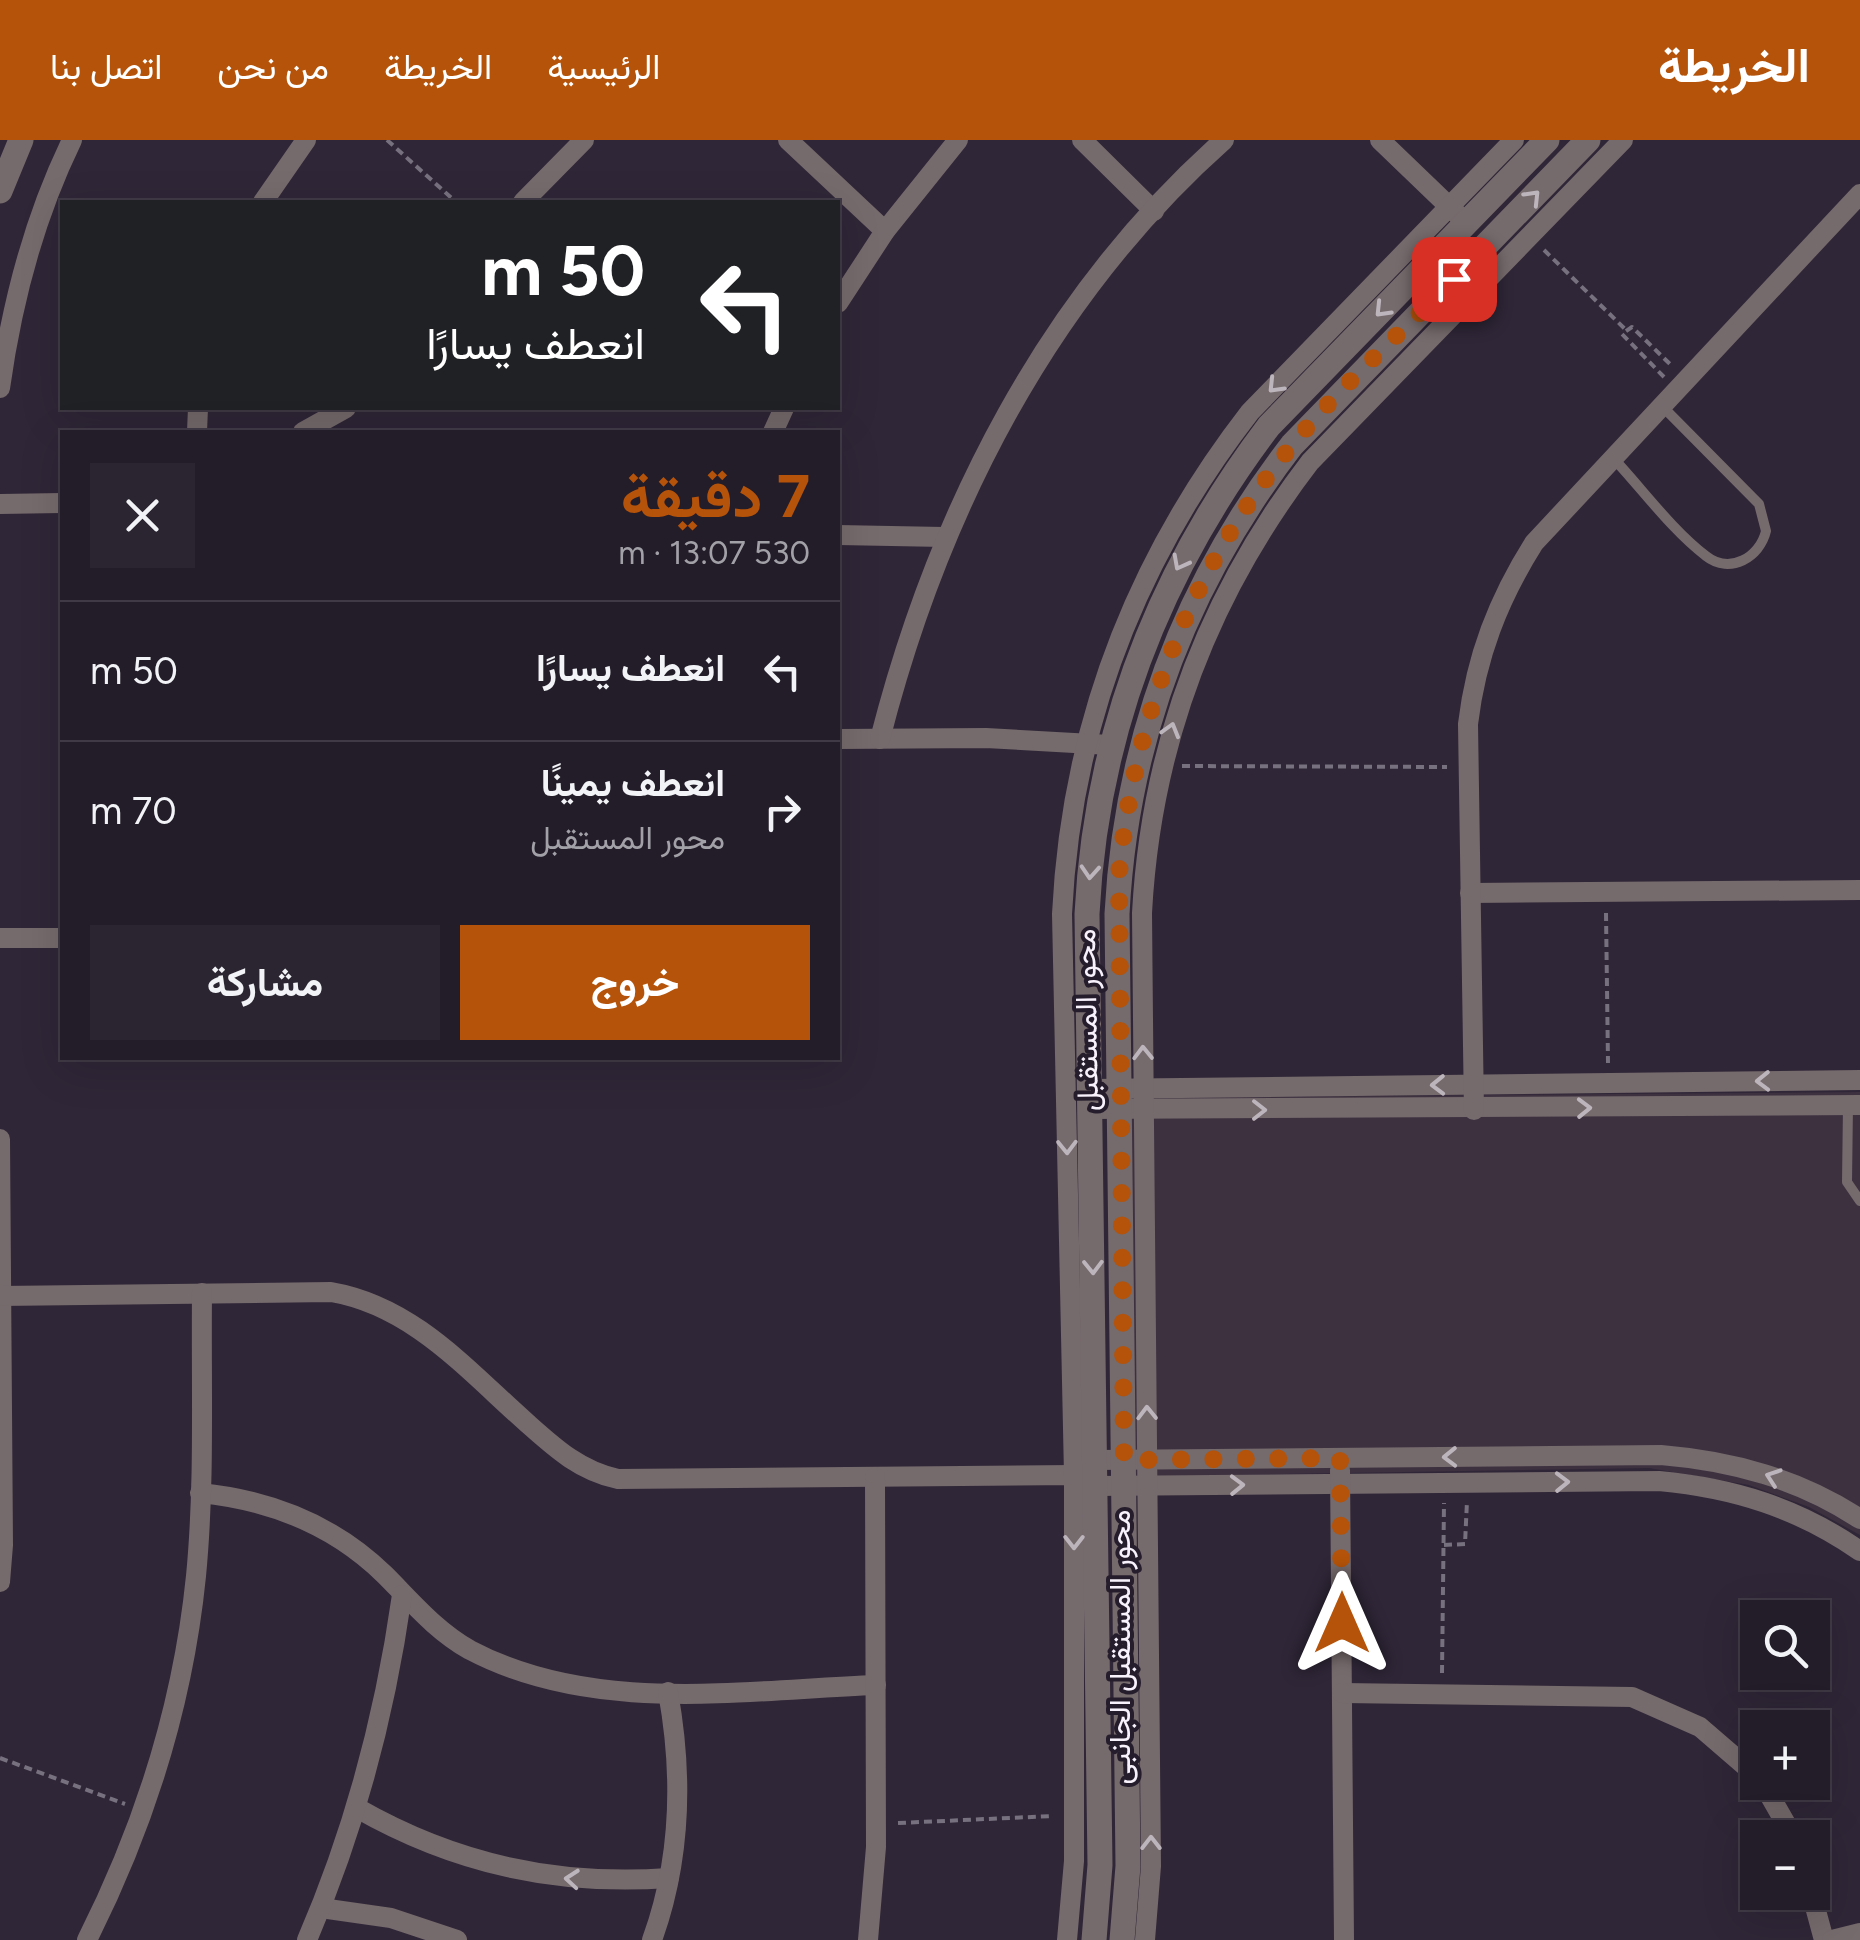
<!DOCTYPE html>
<html lang="ar">
<head>
<meta charset="utf-8">
<style>
  :root { --surface:#231c29; --page:#2b2531; --text:#f1f3f6; --muted:#a3a1a8; --line:#403a46; --accent:#b45309 }
  body { margin:0; font-family:Figtree,Vazirmatn,sans-serif; background:var(--page); color:var(--text); direction:rtl; height:100vh; display:flex; flex-direction:column; font-size:38px; white-space:nowrap }
  * { box-sizing:border-box; margin:0 }
  p { font-size:32px; color:var(--muted) }
  .icon { flex:none; width:55px; height:55px; fill:none; stroke:currentColor; stroke-width:2; stroke-linecap:round; stroke-linejoin:round }
  .map { position:relative; flex:1; overflow:hidden; direction:ltr }
  .panel { position:absolute; left:60px; top:290px; width:780px; height:630px; display:flex; flex-direction:column; background:var(--surface); border-radius:0px; box-shadow:0 10px 40px #0002,0 0 0 2px var(--line); direction:rtl }
  .panel>* { flex:none }
  .banner { position:absolute; left:60px; top:60px; width:780px; height:210px; border-radius:0px; box-shadow:0 10px 40px #0002,0 0 0 2px var(--line); direction:rtl; background:#202124; color:#fff; overflow:hidden }
  .controls { position:absolute; left:1740px; top:1460px; display:grid; gap:20px }
  .controls a { display:grid; place-items:center; width:90px; height:90px; border-radius:0px; background:var(--surface); box-shadow:0 10px 40px #0002,0 0 0 2px var(--line); font-size:50px }
  .pin { position:absolute; display:grid; place-items:center; width:85px; height:85px; color:#fff; margin:-42px; border-radius:20px; box-shadow:0 5px 15px #0006 }
  .me { position:absolute; width:110px; margin:-55px; rotate:0deg; stroke-linejoin:round; filter:drop-shadow(0 0 8px #0008) }
  .turn { display:flex; align-items:center; gap:35px; height:210px; padding:0 30px; font-size:45px }
  .turn .icon { width:130px; height:130px; stroke-width:2.5 }
  .turn b { display:block; font-size:70px; line-height:85px }
  .round { display:grid; place-items:center; flex:none; width:105px; height:105px; border-radius:0px; background:var(--page) }
  .overview { display:flex; align-items:center; justify-content:space-between; height:170px; padding:0 30px }
  h1 { font-size:60px; font-weight:700; line-height:75px; color:var(--accent) }
  .button { display:flex; gap:20px; margin-top:auto; padding:20px 30px }
  .button a { flex:1; height:115px; border-radius:0px; background:var(--accent); color:#fff; font-size:40px; font-weight:700; line-height:115px; text-align:center }
  .button a+a { background:var(--page); color:var(--text) }
  ul { padding:0; list-style:none }
  li { display:flex; align-items:center; gap:30px; height:140px; padding:0 30px; border-top:2px solid var(--line) }
  li div { flex:1 }
  li b { display:block; font-size:38px }
  li em { font-style:normal }
  header { display:flex; align-items:center; gap:60px; box-sizing:border-box; height:140px; padding:0 50px; background:var(--accent); color:#fff }
  header strong { font-size:48px }
  nav { display:flex; gap:55px; margin-inline-start:auto; font-size:35px }
  .map>svg:first-child { display:block }
</style>
</head>
<body>
<header>
<strong>الخريطة</strong>
<nav><a>الرئيسية</a><a>الخريطة</a><a>من نحن</a><a>اتصل بنا</a></nav>
</header>
<div class="map">
<svg width="1860" height="1800" viewBox="0 0 1860 1800">
  <rect width="100%" height="100%" fill="#2f2637"/>
  <!-- commercial -->
  <path fill="#3d3140" d="M1860,952V1395L1809,1367L1749,1345L1649,1328L1111,1337L1108,958Z"/>
  <g fill="none" stroke-linecap="round" stroke-linejoin="round">
    <!-- path -->
    <g stroke="#77707e" stroke-width="4" stroke-dasharray="8 5" stroke-linecap="butt">
      <path d="M387,0L456,62"/>
      <path d="M1544,110L1625,189"/>
      <path d="M1664,237L1622,194L1632,187L1672,226"/>
      <path d="M1182,626L1447,627"/>
      <path d="M1606,773L1608,923"/>
      <path d="M1444,1405L1465,1404L1467,1361"/>
      <path d="M1442,1533L1444,1363"/>
      <path d="M0,1618L125,1664"/>
      <path d="M898,1683L1053,1676"/>
    </g>
    <!-- service -->
    <g stroke="#756a6c" stroke-width="10">
      <path d="M1614,319C1643,350 1672,390 1706,416C1730,435 1760,417 1766,391L1759,364L1663,267"/>
      <path d="M1848,966L1847,1042L1860,1061"/>
    </g>
    <!-- minor -->
    <g stroke="#756a6c" stroke-width="20">
      <path d="M788,0L885,91"/>
      <path d="M1082,0L1154,71"/>
      <path d="M1380,0L1458,75"/>
      <path d="M263,62L306,0"/>
      <path d="M523,62L584,0"/>
      <path d="M838,163L885,91L958,0"/>
      <path d="M0,248C12,162 34,78 72,0"/>
      <path d="M197,292L198,268"/>
      <path d="M303,292L346,268"/>
      <path d="M773,292L784,268"/>
      <path d="M0,364L62,363"/>
      <path d="M838,395L944,397"/>
      <path d="M838,599L986,598L1110,605"/>
      <path d="M880,599C938,372 1047,157 1224,0"/>
      <path d="M1470,753L1860,750"/>
      <path d="M0,798H62"/>
      <path d="M1091,949L1860,940"/>
      <path d="M1092,969L1860,965"/>
      <path d="M1474,970L1468,584C1476,517 1498,460 1534,403L1860,54"/>
      <path d="M0,999L3,1405L0,1442"/>
      <path d="M0,1156L331,1152C413,1166 467,1230 527,1283C555,1308 580,1331 618,1339L1074,1335L1083,1344L1096,1346L1659,1341C1734,1348 1798,1368 1860,1411"/>
      <path d="M1081,1326L1095,1320L1661,1315C1733,1321 1799,1339 1860,1379"/>
      <path d="M1340,1330L1344,1800"/>
      <path d="M200,1353C270,1360 334,1385 385,1435C412,1462 436,1491 470,1510C593,1575 742,1550 876,1545"/>
      <path d="M1342,1553L1632,1557L1700,1587L1758,1637"/>
      <path d="M1762,1642L1794,1698"/>
      <path d="M357,1668C455,1724 556,1746 669,1738"/>
      <path d="M1811,1752L1824,1800"/>
      <path d="M321,1768L391,1778L457,1800"/>
      <path d="M87,1800C145,1685 183,1565 196,1436C205,1343 201,1247 202,1153"/>
      <path d="M307,1800C355,1689 385,1575 402,1455"/>
      <path d="M652,1800C681,1720 683,1635 668,1552"/>
      <path d="M868,1800L876,1707L875,1337"/>
      <path d="M1067,1800L1074,1721V1335L1062,774C1071,587 1136,419 1250,272L1514,0"/>
      <path d="M1145,1800L1151,1726L1142,773C1151,605 1208,455 1310,322L1623,0"/>
      <path d="M1832,1800L1860,1793"/>
    </g>
    <!-- tertiary -->
    <g stroke="#756a6c" stroke-width="25">
      <path d="M0,51L21,0"/>
      <path d="M1094,1800L1100,1725L1087,774C1096,592 1159,431 1269,286L1547,0"/>
      <path d="M1122,1800L1128,1726L1117,774C1126,599 1185,444 1292,305L1588,0"/>
    </g>
  </g>
  <!-- one-way arrows -->
  <defs><path id="oneway-chevron" d="M-2-3.5L2.5 0L-2 3.5" fill="none" stroke-width="1.6" stroke-linecap="round" stroke-linejoin="round" transform="scale(2.5)"/></defs>
  <g stroke="#bdb5bc">
    <use href="#oneway-chevron" transform="translate(1533 57) rotate(-46)"/>
    <use href="#oneway-chevron" transform="translate(1382 170) rotate(134)"/>
    <use href="#oneway-chevron" transform="translate(1275 246) rotate(134)"/>
    <use href="#oneway-chevron" transform="translate(1180 423) rotate(118)"/>
    <use href="#oneway-chevron" transform="translate(1171 590) rotate(-74)"/>
    <use href="#oneway-chevron" transform="translate(1090 732) rotate(94)"/>
    <use href="#oneway-chevron" transform="translate(1143 913) rotate(-91)"/>
    <use href="#oneway-chevron" transform="translate(1763 941) rotate(179)"/>
    <use href="#oneway-chevron" transform="translate(1438 945) rotate(179)"/>
    <use href="#oneway-chevron" transform="translate(1584 968) rotate(-1)"/>
    <use href="#oneway-chevron" transform="translate(1259 970)"/>
    <use href="#oneway-chevron" transform="translate(1067 1007) rotate(89)"/>
    <use href="#oneway-chevron" transform="translate(1093 1127) rotate(89)"/>
    <use href="#oneway-chevron" transform="translate(1147 1273) rotate(-91)"/>
    <use href="#oneway-chevron" transform="translate(1450 1317) rotate(179)"/>
    <use href="#oneway-chevron" transform="translate(1773 1337) rotate(-161)"/>
    <use href="#oneway-chevron" transform="translate(1562 1342) rotate(-1)"/>
    <use href="#oneway-chevron" transform="translate(1237 1345) rotate(-1)"/>
    <use href="#oneway-chevron" transform="translate(1074 1402) rotate(90)"/>
    <use href="#oneway-chevron" transform="translate(1151 1703) rotate(-90)"/>
    <use href="#oneway-chevron" transform="translate(572 1739) rotate(-175)"/>
  </g>
  <g fill="none" stroke-linecap="round" stroke-linejoin="round">
    <!-- route -->
    <path stroke="#b45309" stroke-width="18" stroke-dasharray="0 32.4" d="M1342,1483L1340,1318L1124,1320L1119,734C1134,579 1190,431 1289,309C1338,248 1399,195 1454,139"/>
  </g>
  <g text-anchor="middle" dominant-baseline="central" stroke-width="8" stroke-linejoin="round" paint-order="stroke">
    <!-- street labels -->
    <g font-size="30" fill="#f8f2fd" stroke="#251d2c">
      <text transform="translate(1086 880) rotate(-91)">محور المستقبل</text>
      <text transform="translate(1119 1507) rotate(-90)">محور المستقبل الجانبى</text>
    </g>
  </g>
</svg>
<div class="controls">
<a><svg class="icon" aria-label="search" viewBox="0 0 24 24"><circle cx="10" cy="10" r="6"/><path d="M15 15l6 6"/></svg></a>
<a>+</a>
<a>−</a>
</div>
<div class="pin" style="left:1454px;top:139px;background:#d93025"><svg class="icon" aria-label="arrive" viewBox="0 0 24 24"><path d="M6 21V4h12l-3 4 3 4H6"/></svg></div>
<svg class="me" style="left:1342px;top:1483px" viewBox="-20 -20 40 40"><path d="M0-17L14 15 0 8-14 15z" fill="#b45309" stroke="#fff" stroke-width="4"/></svg>
<div class="banner">
<div class="turn"><svg class="icon" aria-label="left" viewBox="0 0 24 24"><path d="M17 20v-9H6M10 6l-5 5 5 5"/></svg><div><b>50 m</b>انعطف يسارًا</div></div>
</div>
<section class="panel">
<div class="overview"><div><h1>7 دقيقة</h1><p>530 m · 13:07</p></div><a class="round"><svg class="icon" aria-label="close" viewBox="0 0 24 24"><path d="M6 6l12 12M18 6L6 18"/></svg></a></div>
<ul>
<li><svg class="icon" aria-label="left" viewBox="0 0 24 24"><path d="M17 20v-9H6M10 6l-5 5 5 5"/></svg><div><b>انعطف يسارًا</b></div><em>50 m</em></li>
<li><svg class="icon" aria-label="right" viewBox="0 0 24 24"><path d="M7 20v-9h11M14 6l5 5-5 5"/></svg><div><b>انعطف يمينًا</b><p>محور المستقبل</p></div><em>70 m</em></li>
</ul>
<div class="button"><a>خروج</a><a>مشاركة</a></div>
</section>
</div>
</body>
</html>
